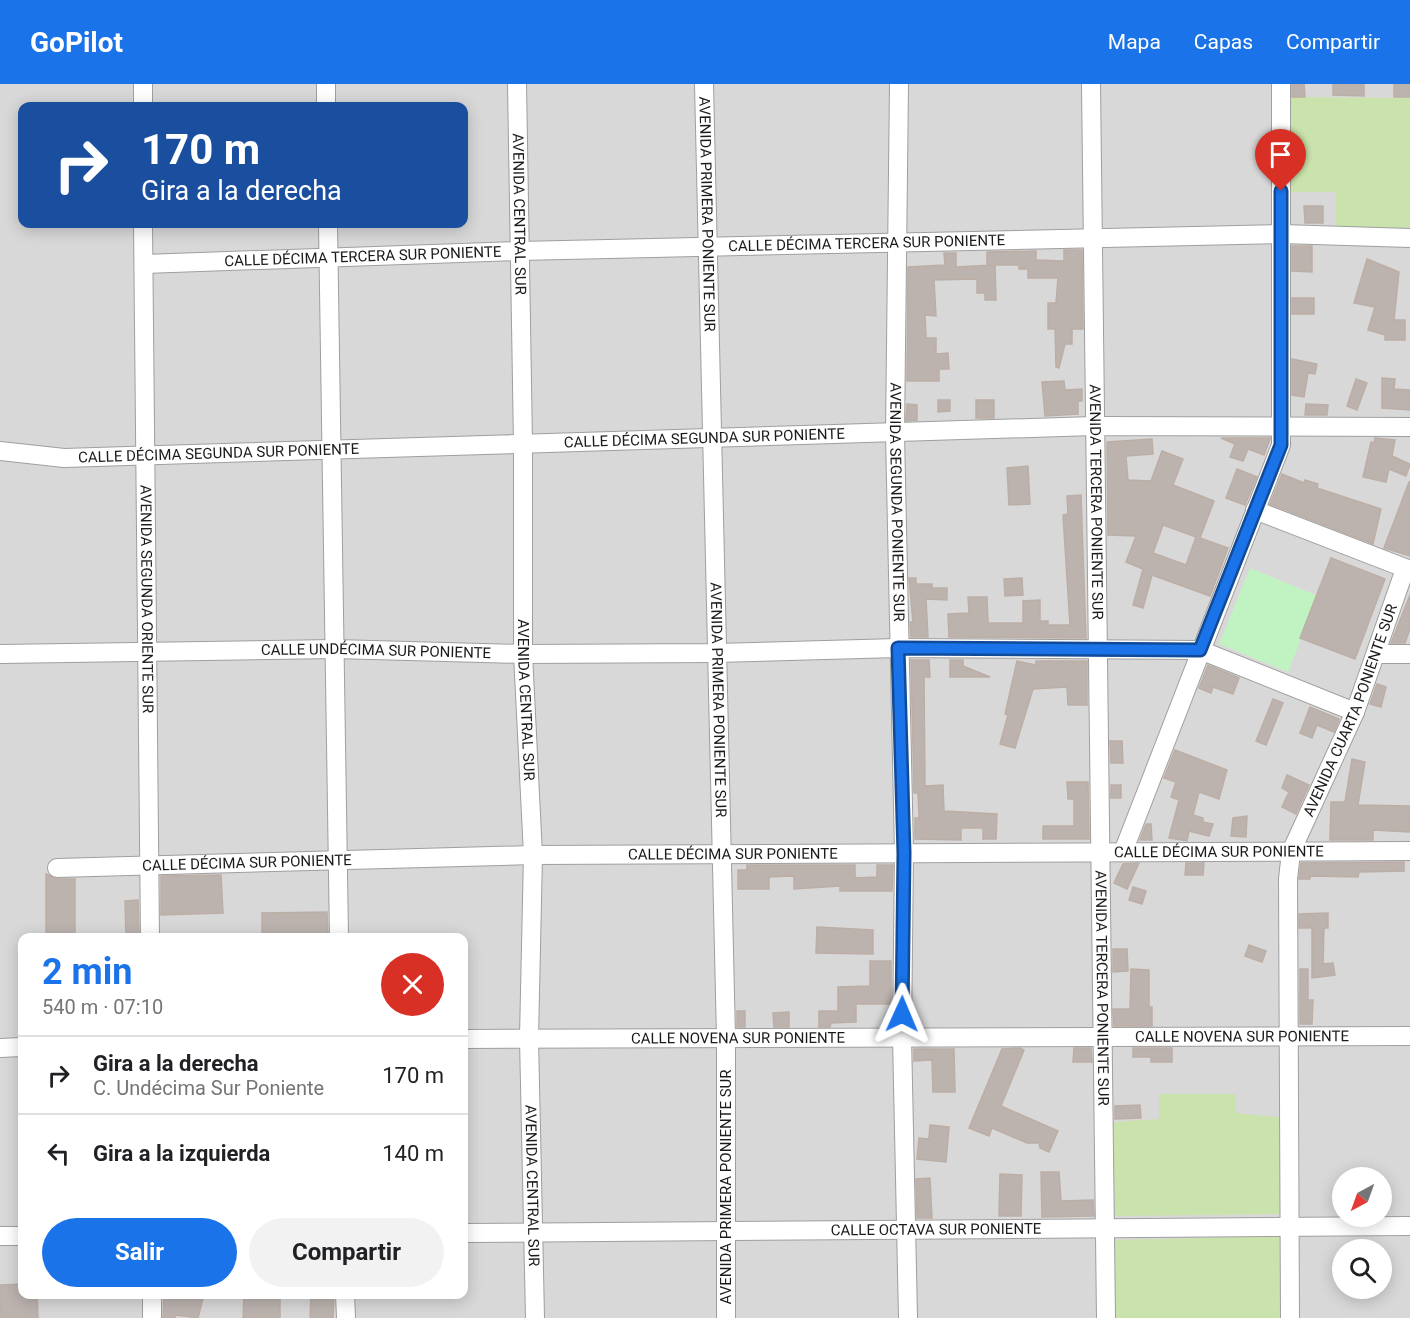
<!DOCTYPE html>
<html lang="es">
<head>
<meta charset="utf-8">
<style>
  :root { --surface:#fff; --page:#f2f2f2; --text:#202124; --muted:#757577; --line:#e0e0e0; --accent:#1a73e8 }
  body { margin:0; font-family:Roboto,sans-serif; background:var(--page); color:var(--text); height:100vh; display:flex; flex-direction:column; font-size:22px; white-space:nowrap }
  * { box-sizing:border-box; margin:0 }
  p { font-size:20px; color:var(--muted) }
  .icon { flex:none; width:33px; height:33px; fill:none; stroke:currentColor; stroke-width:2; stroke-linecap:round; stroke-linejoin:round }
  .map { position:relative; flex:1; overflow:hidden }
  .panel { position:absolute; left:18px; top:849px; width:450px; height:366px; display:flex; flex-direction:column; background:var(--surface); border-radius:12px; box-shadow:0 3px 15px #0003 }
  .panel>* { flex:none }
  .guide { position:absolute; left:18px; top:18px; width:450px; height:126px; border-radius:12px; box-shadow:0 3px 15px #0003; background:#1a4fa0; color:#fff; overflow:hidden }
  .needle { width:39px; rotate:221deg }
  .buttons { position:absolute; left:1332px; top:1083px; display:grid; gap:12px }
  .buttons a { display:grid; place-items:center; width:60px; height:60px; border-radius:50%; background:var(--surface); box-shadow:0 3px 15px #0003; font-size:30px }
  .pin { position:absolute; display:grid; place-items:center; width:51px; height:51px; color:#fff; margin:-62px -26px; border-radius:50% 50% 50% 0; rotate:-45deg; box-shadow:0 0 6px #0007 }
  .pin .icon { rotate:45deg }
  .me { position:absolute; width:66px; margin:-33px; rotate:1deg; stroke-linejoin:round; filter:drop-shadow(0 0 4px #0008) }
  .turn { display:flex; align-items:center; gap:21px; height:126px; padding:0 24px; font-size:27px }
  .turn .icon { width:78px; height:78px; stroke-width:2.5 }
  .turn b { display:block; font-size:42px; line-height:51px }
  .round { display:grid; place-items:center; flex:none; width:63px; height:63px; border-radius:32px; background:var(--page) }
  .summary { display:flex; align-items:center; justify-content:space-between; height:102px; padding:0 24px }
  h1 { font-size:36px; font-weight:700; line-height:45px; color:var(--accent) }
  .action { display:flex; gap:12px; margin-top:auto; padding:12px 24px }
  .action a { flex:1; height:69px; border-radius:36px; background:var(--accent); color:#fff; font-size:24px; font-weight:700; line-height:69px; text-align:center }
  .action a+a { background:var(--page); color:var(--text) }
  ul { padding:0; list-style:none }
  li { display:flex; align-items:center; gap:18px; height:78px; padding:0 24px; border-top:2px solid var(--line) }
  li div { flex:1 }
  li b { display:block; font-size:22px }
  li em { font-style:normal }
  header { display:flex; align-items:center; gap:36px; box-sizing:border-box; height:84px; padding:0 30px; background:var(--accent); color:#fff }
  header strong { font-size:28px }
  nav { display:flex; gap:33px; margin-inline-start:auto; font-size:21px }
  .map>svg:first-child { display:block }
</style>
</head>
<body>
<header>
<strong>GoPilot</strong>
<nav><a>Mapa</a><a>Capas</a><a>Compartir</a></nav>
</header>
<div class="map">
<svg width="1410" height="1234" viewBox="0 0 1410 1234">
  <rect width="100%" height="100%" fill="#ece8e2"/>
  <!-- residential -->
  <path fill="#d9d8d8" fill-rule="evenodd" d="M0,0H1410V1234H0ZM22,22H464V140H22ZM22,854H464V1210H22ZM1342,1094H1382V1132H1342ZM1342,1166H1382V1204H1342Z"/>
  <!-- grass -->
  <g fill="#cae2ab">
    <path d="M1286,13L1410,14V148L1336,145V108H1287Z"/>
    <path d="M1159,1010H1236V1029L1283,1034L1285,1130L1115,1132L1113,1038L1159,1035Z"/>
    <path d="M1280,1152V1234H1116L1114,1156Z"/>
  </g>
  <!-- park -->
  <path fill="#c1f3c2" d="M1250,484L1318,512L1288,588L1219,560Z"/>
  <!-- building -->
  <g fill="#bcb3af" stroke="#bcaea5" stroke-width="1.5" fill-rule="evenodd">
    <path d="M1292,0H1304L1305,13H1292Z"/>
    <path d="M1333,0H1364V12L1333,11Z"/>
    <rect x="1394" y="0" width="16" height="13"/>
    <path d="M1304,122H1323V139H1305Z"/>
    <path d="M1292,162H1312V188L1292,187Z"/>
    <path d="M1064,166H1082L1083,245H1072V260H1065L1059,284L1056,283L1055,245H1048V219H1056L1058,194H1028V185H1019V181H995L996,216H985V209H977V195L934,196L936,232L925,231L926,254H936V270L948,269L949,285H939V297H907L908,183L945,181L944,169H956V183L993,181H987V168L1036,167V176L1064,177Z"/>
    <path d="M1367,175L1399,188L1394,236H1405V256H1385V251L1368,246L1375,223L1354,219Z"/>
    <rect x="1292" y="214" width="22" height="16"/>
    <path d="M1292,275L1317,280L1315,290L1308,289L1304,313L1292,311Z"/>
    <path d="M1382,294L1395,295L1394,305L1410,306V326L1382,324Z"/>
    <path d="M1356,295L1367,299L1357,326L1347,322Z"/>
    <path d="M1064,297L1065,306L1082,305V317H1078V330L1045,332L1042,298Z"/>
    <path d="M938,316H950V327L938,328Z"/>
    <rect x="976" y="316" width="18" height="18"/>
    <path d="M907,320L917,321V336L906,337Z"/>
    <path d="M1306,320L1328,321L1327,331H1305Z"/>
    <path d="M1221,354H1270V355L1264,371L1248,365L1243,377L1230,373L1235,360Z"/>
    <path d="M1375,354L1395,356L1392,372L1410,380L1406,392L1389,385L1386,398L1363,393L1371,358L1374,359Z"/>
    <path d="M1152,355L1153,370L1126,372L1128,396L1151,397L1162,367L1183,375L1173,401L1214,417L1200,454L1228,464L1210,512L1152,491L1143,524L1133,521L1143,485L1126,478L1136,452L1108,451L1107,358ZM1163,441L1196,453L1186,481L1153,469Z"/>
    <path d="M1028,382L1030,420L1009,421L1007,384Z"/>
    <path d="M1237,385L1257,393L1245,421L1226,414Z"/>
    <path d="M1282,390L1304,399L1305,396L1318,400L1317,404L1381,425L1373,460L1270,420Z"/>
    <path d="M1409,398H1410V472L1384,464Z"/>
    <path d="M1081,411L1086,554L949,553L948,530L969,529L968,513H987L988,539H1023V517L1040,516V537H1048V541H1070L1063,431L1068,430L1067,412Z"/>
    <path d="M1331,474L1385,495L1355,575L1300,554Z"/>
    <path d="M909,494H916V500H932V504H947V516L926,515L928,553H911L910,538H913Z"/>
    <path d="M1022,494L1023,511L1005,512L1004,495Z"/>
    <path d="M1410,511V545L1405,559H1391Z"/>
    <path d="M911,576H929L930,593H924L925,702L943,701L944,727L997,730L996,755H983V744H961V756L915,755V734H919L918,709H914Z"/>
    <path d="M950,576H963V582L990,593H950Z"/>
    <path d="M1017,577L1036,581V577H1087V621H1068L1067,603L1033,605L1015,664L1000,660L1008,631L1005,630Z"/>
    <path d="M1208,581L1239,594L1233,610L1213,603L1211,609L1199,604Z"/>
    <path d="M1377,600L1386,603L1381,623L1370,620Z"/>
    <path d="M1273,615L1283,619L1266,661L1256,657Z"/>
    <path d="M1310,623L1339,635L1334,648L1317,641L1312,654L1300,649Z"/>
    <path d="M1110,657H1122L1123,679H1111Z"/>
    <path d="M1175,666L1227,686L1219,715L1199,708L1193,731L1203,734V738L1213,740L1209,752L1189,747L1187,757L1169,754L1179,716L1171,713L1176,698L1164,694Z"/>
    <path d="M1352,675L1365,678L1358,721L1410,722L1409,748L1373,746V756H1330L1331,718H1345Z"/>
    <path d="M1287,691L1309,701L1296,730L1282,723L1289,708L1282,704Z"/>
    <path d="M1067,698H1088L1089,755H1043V742H1074V715H1068Z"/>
    <rect x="1111" y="701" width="10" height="13"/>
    <path d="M1247,732L1246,753L1231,752L1233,734Z"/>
    <path d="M1146,740H1151L1152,756H1140Z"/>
    <path d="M1404,778V787L1359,788L1358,793L1310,792V795H1299L1301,779Z"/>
    <path d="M1139,779L1127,805L1114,799L1123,780Z"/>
    <path d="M1186,779H1204L1203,791H1185Z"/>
    <path d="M747,781H855V794L877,793V781H893L892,807H840V802L794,805V792L769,793V805H738V786H747Z"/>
    <path d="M46,790L57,795H75V850L46,849Z"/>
    <path d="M221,791L223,829L161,831V792Z"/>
    <path d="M1133,803L1146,807L1142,820L1129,816Z"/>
    <path d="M138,816L139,854H126L125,817Z"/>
    <path d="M327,828L328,854H262V829Z"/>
    <path d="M1328,829V844H1324L1323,880L1333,879L1335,891L1312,894V844H1299V830Z"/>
    <path d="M817,843L873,846V870L816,869Z"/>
    <path d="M1249,861L1266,867L1262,878L1245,872Z"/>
    <path d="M1113,865H1127L1128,887L1113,888Z"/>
    <path d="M870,877H891V920H856V938L831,939L830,943H819V927H838V903L870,902Z"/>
    <path d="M1131,885L1149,886V923H1152V942H1114L1113,925H1130Z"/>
    <path d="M1300,885H1308V916H1313L1312,940H1300Z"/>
    <rect x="737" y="927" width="8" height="16"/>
    <path d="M789,928V943H774L773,929Z"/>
    <path d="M1020,964L1024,966L1001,1022L1058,1047L1049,1068L1040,1064L1039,1059H1027L992,1044L989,1052L969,1044L1002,965Z"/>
    <path d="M1074,964H1091L1092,978H1073Z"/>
    <path d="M1133,964H1172V978H1151V973H1133Z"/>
    <path d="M914,965H954L955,1008H933L932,976L914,977Z"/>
    <path d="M1140,1021L1141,1034L1115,1035V1022Z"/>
    <path d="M930,1041L949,1043L946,1078L917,1075L919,1054L929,1055Z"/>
    <path d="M1041,1088H1059L1061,1117L1093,1116L1094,1132L1042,1133Z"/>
    <path d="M1000,1090L1022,1091L1021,1132H999Z"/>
    <path d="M930,1094L932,1134H917L916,1095Z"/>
    <path d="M22,1200V1210H37L38,1234H0V1201Z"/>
    <path d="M164,1210H190L203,1214L198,1234L176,1231L175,1234H163Z"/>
    <path d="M244,1210H280V1234H243Z"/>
    <path d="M311,1210H334L333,1234H310Z"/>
  </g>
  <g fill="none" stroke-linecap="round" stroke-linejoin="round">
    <defs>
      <g id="minor">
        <path d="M143,0V22"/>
        <path d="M326,0V22"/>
        <path id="s1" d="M517,0L523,359V570L533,771L529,954L535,1234"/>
        <path id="s2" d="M704,0L726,954V1234"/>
        <path id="s3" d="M899,0L895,350L904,769L902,953L908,1234"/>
        <path id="s4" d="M1091,0L1106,1234"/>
        <path id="s5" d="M143,140L150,854"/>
        <path d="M328,140L339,854"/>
        <path id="s6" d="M144,180L519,167L1282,150L1410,154"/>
        <path id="s7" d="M0,367L64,374L1094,342L1410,343"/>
        <path d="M1255,426L1410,486"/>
        <path id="s8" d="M0,570L335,565L523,570L716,569L898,564L1200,566L1355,628"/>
        <path d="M1376,570H1410"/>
        <path d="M1123,768L1281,361V0"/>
        <path id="s9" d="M57,784L533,771L1410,767"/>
        <path id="s10" d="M464,955L1410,952"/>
        <path d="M0,964L22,963"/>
        <path id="s11" d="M464,1149L1410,1142"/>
        <path d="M0,1152H22"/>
        <path d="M152,1210V1234"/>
        <path d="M345,1210L346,1234"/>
        <path id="s12" d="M1290,1234L1288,795L1291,768L1355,628L1405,485"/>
      </g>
    </defs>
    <!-- minor casing -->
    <use href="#minor" stroke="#9f9f9f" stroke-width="20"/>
    <!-- minor -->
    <use href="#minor" stroke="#fff" stroke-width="18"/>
  </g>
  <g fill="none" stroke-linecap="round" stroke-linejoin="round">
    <defs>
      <path id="route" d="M902,930L904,769L898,564L1200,566L1281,361V107"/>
    </defs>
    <!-- route casing -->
    <use href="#route" stroke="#114b97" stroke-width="15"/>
    <!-- route -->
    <use href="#route" stroke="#1a73e8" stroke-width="10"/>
  </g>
  <g text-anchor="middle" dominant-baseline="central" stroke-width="6" stroke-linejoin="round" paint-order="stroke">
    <!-- street labels -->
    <g font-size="15" fill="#1b1b1b" stroke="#fff">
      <text stroke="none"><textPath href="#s1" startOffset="130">AVENIDA CENTRAL SUR</textPath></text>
      <text stroke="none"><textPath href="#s2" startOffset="130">AVENIDA PRIMERA PONIENTE SUR</textPath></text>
      <text stroke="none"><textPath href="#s6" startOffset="723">CALLE DÉCIMA TERCERA SUR PONIENTE</textPath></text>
      <text stroke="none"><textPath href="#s6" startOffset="219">CALLE DÉCIMA TERCERA SUR PONIENTE</textPath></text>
      <text stroke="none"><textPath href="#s7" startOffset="705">CALLE DÉCIMA SEGUNDA SUR PONIENTE</textPath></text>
      <text stroke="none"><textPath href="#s7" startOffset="219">CALLE DÉCIMA SEGUNDA SUR PONIENTE</textPath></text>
      <text stroke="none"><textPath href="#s3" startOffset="418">AVENIDA SEGUNDA PONIENTE SUR</textPath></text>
      <text stroke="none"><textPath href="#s4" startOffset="418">AVENIDA TERCERA PONIENTE SUR</textPath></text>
      <text stroke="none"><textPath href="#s5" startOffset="375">AVENIDA SEGUNDA ORIENTE SUR</textPath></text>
      <text stroke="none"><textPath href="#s8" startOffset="376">CALLE UNDÉCIMA SUR PONIENTE</textPath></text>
      <text stroke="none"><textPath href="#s1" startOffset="616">AVENIDA CENTRAL SUR</textPath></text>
      <text stroke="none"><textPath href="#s2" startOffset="616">AVENIDA PRIMERA PONIENTE SUR</textPath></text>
      <text stroke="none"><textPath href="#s12" startOffset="620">AVENIDA CUARTA PONIENTE SUR</textPath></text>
      <text stroke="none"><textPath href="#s9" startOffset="1162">CALLE DÉCIMA SUR PONIENTE</textPath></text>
      <text stroke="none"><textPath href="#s9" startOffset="676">CALLE DÉCIMA SUR PONIENTE</textPath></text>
      <text stroke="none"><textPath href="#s9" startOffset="190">CALLE DÉCIMA SUR PONIENTE</textPath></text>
      <text stroke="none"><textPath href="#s4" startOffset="904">AVENIDA TERCERA PONIENTE SUR</textPath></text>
      <text stroke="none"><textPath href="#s10" startOffset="778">CALLE NOVENA SUR PONIENTE</textPath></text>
      <text stroke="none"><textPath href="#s10" startOffset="274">CALLE NOVENA SUR PONIENTE</textPath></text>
      <text stroke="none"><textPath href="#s1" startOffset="1102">AVENIDA CENTRAL SUR</textPath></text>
      <text transform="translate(726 1103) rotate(-90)">AVENIDA PRIMERA PONIENTE SUR</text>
      <text stroke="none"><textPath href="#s11" startOffset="472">CALLE OCTAVA SUR PONIENTE</textPath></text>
    </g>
  </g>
</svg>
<div class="buttons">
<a><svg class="needle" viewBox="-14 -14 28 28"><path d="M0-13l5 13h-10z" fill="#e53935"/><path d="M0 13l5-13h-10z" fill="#757577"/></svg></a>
<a><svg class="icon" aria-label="search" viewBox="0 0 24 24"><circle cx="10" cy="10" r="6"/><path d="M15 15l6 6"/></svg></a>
</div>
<div class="pin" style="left:1281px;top:107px;background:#d93025"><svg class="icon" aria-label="arrive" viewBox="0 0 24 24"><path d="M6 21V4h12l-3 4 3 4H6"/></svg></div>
<svg class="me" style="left:902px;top:930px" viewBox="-20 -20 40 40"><path d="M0-17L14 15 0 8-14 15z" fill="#1a73e8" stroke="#fff" stroke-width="4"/></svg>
<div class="guide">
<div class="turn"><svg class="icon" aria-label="right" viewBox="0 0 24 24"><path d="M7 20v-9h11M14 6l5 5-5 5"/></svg><div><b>170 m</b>Gira a la derecha</div></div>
</div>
<section class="panel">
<div class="summary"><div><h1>2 min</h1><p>540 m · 07:10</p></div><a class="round" style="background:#d93025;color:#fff"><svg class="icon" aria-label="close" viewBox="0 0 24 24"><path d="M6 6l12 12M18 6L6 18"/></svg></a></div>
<ul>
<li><svg class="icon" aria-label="right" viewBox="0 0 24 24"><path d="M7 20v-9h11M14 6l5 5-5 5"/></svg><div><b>Gira a la derecha</b><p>C. Undécima Sur Poniente</p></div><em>170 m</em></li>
<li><svg class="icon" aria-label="left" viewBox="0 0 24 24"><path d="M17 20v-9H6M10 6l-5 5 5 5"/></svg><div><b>Gira a la izquierda</b></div><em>140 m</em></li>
</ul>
<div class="action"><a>Salir</a><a>Compartir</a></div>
</section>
</div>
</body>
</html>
